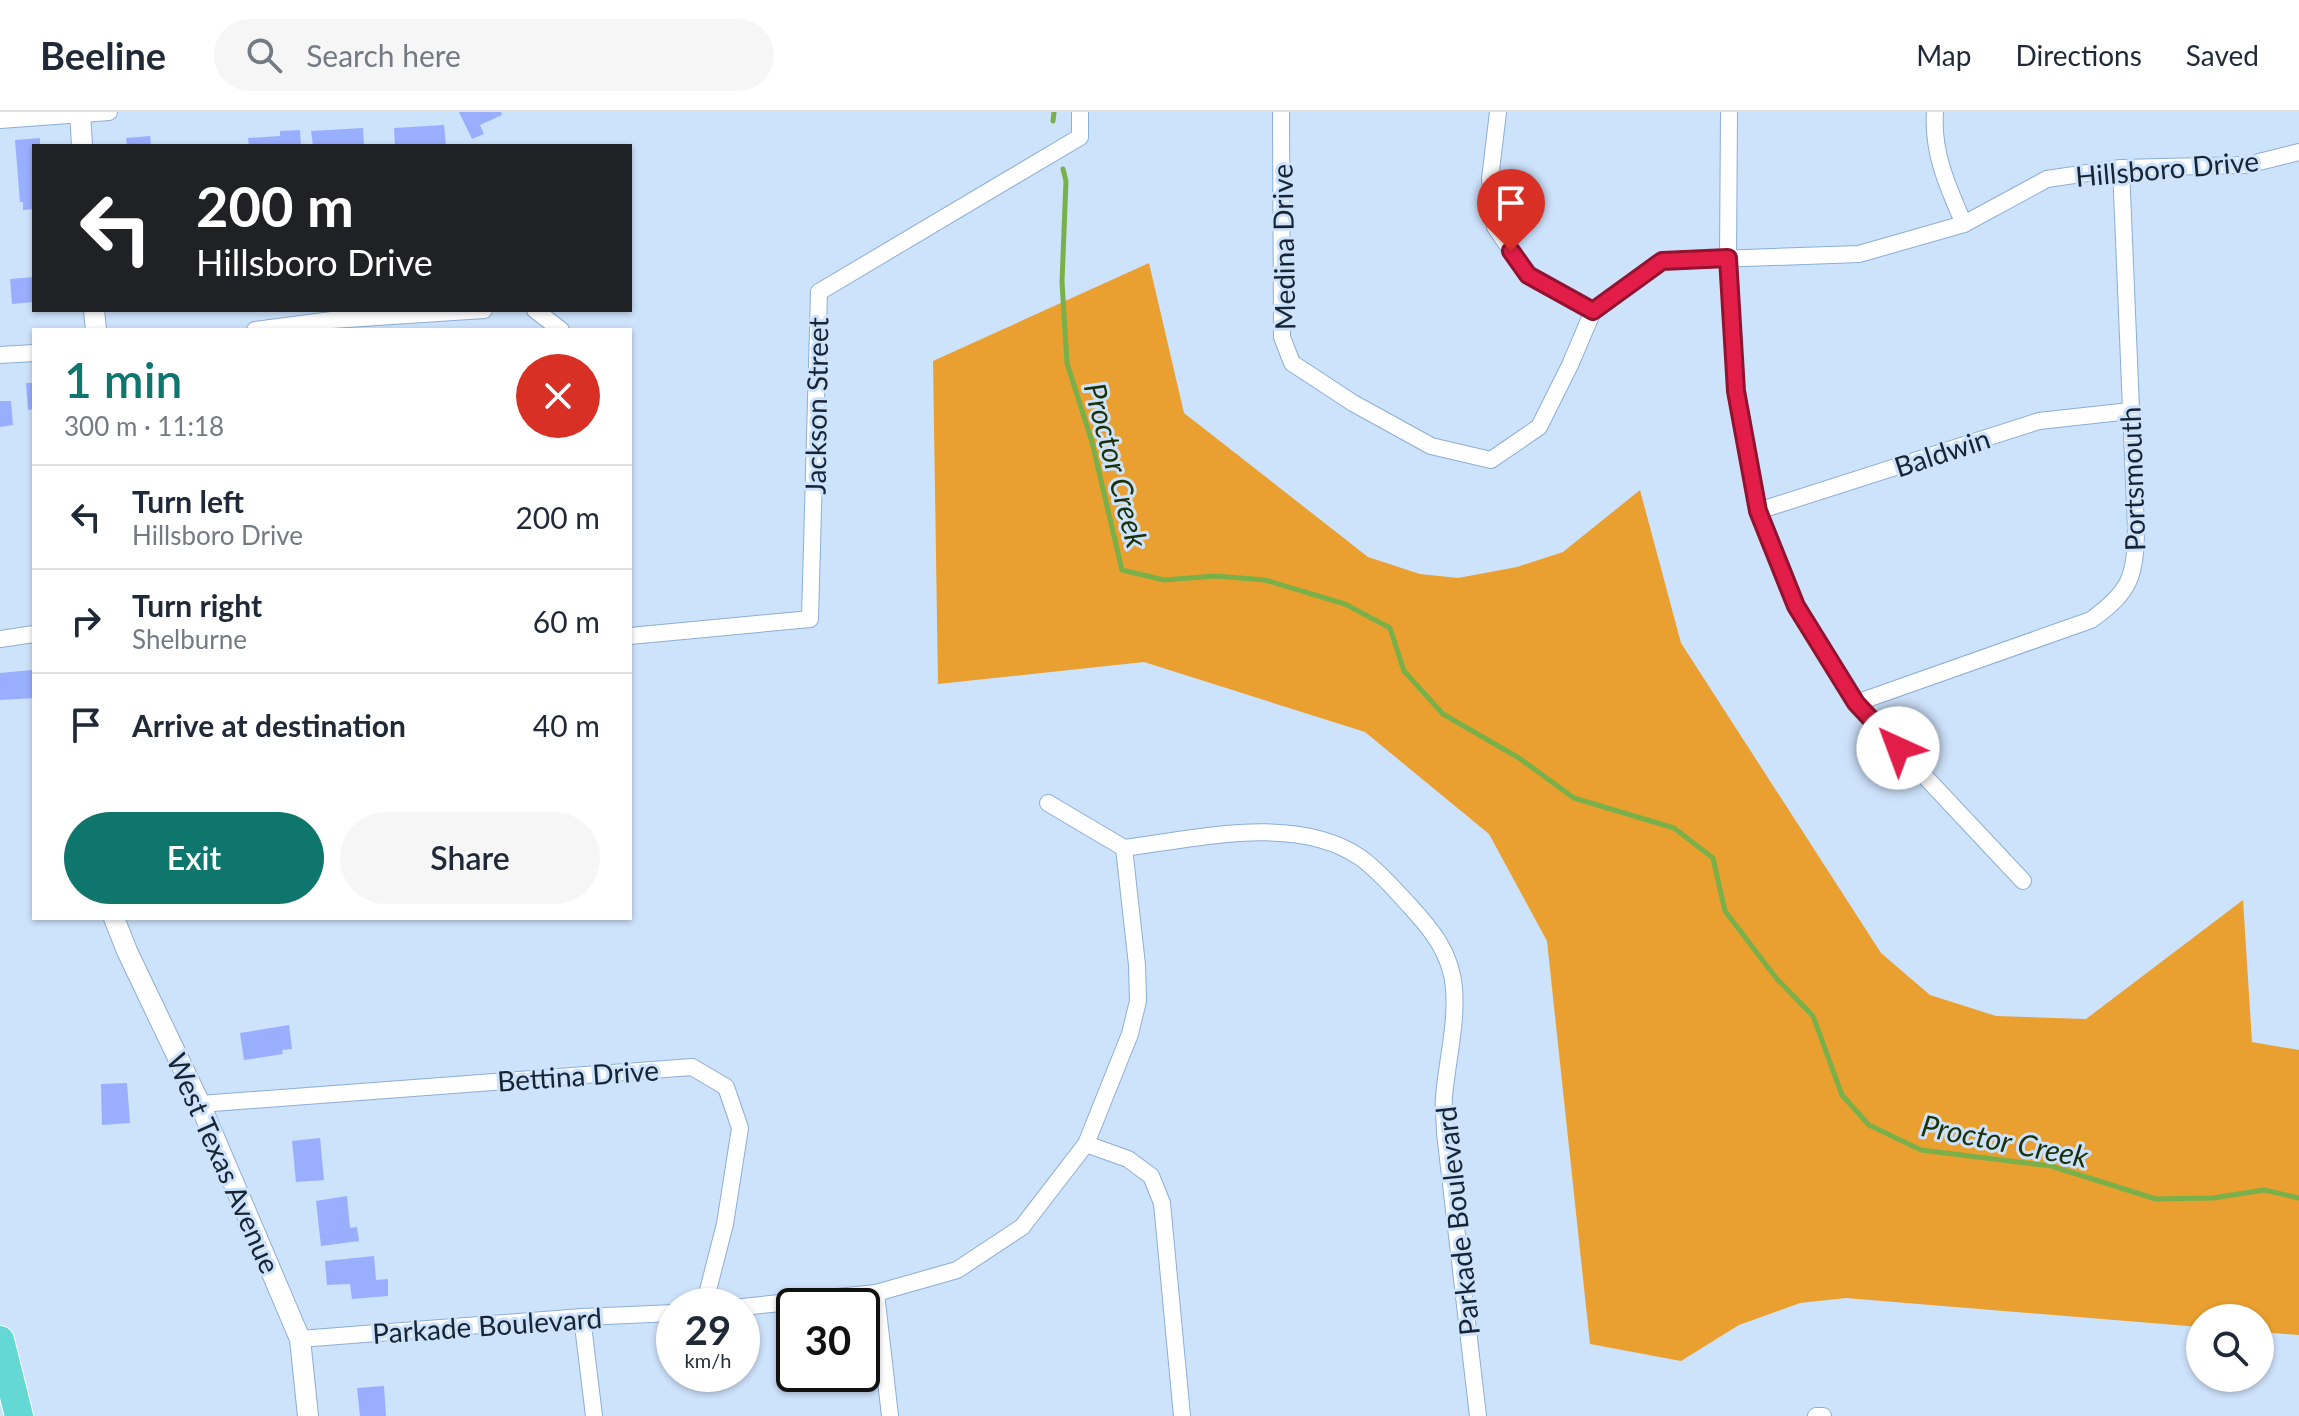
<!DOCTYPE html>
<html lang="en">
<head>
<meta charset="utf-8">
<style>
  :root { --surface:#fff; --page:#f6f6f7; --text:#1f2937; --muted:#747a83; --line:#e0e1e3; --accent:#0f766e }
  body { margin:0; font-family:Lato,sans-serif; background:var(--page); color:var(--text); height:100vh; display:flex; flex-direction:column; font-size:30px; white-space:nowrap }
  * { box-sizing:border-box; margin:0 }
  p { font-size:26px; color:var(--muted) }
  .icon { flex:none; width:44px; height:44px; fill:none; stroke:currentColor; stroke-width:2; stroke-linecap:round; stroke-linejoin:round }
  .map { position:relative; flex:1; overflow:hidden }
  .drawer { position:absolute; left:32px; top:216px; width:600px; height:592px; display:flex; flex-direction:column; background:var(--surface); border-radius:0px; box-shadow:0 2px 6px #0004 }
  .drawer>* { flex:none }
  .guide { position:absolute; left:32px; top:32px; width:600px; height:168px; border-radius:0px; box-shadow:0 2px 6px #0004; background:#202124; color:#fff; overflow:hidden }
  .buttons { position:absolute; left:2186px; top:1192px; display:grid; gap:16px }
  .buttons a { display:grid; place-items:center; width:88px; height:88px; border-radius:50%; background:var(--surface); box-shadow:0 2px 6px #0004; font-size:40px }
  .speed { position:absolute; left:656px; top:1176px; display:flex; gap:16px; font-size:40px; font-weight:700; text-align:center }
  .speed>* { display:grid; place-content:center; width:104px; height:104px; border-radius:50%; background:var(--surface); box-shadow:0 2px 6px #0004; line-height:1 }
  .speed small { font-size:20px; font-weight:400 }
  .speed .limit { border:4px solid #111; border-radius:12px; background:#fff; color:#111 }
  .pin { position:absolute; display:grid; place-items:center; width:68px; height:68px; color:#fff; margin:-82px -34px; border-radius:50% 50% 50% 0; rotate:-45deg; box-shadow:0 0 8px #0007 }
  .pin .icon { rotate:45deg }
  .me { position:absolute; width:88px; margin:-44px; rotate:317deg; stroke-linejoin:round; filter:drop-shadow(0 0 6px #0008) }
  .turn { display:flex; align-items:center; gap:28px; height:168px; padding:0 32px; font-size:36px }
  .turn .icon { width:104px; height:104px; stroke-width:2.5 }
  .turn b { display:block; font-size:56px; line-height:68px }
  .round { display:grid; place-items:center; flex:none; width:84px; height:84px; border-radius:42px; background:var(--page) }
  .headline { display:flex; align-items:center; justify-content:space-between; height:136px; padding:0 32px }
  h1 { font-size:48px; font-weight:600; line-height:60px; color:var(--accent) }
  .cta { display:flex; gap:16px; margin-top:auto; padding:16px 32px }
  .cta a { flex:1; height:92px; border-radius:48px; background:var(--accent); color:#fff; font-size:32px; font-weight:600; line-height:92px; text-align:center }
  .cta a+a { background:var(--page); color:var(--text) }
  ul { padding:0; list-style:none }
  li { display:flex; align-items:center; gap:24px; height:104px; padding:0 32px; border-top:2px solid var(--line) }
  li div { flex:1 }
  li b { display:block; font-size:30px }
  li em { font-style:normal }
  header { display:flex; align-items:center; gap:48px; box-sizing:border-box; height:112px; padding:0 40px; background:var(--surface); border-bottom:2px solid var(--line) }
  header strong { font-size:38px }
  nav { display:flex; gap:44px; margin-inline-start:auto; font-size:28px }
  .search { width:560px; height:72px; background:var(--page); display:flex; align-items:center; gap:20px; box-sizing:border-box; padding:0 28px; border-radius:44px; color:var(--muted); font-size:30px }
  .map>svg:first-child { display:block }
</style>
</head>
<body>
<header>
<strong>Beeline</strong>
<div class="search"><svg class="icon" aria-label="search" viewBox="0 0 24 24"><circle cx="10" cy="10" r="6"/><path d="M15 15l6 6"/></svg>Search here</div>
<nav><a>Map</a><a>Directions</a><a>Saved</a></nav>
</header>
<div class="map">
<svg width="2299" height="1304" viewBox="0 0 2299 1304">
  <rect width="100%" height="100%" fill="#cde2fb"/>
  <!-- forest -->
  <path fill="#e9a030" d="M1149,151L1184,301L1368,445L1420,462L1458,466L1517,455L1563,440L1640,378L1681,531L1881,841L1930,883L1996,904L2086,907L2243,788L2252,930L2299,938V1223L2260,1220V1206H2200V1215L1846,1186L1800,1191L1739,1213L1681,1249L1590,1232L1547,829L1489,722L1365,620L1144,550L938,572L933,249Z"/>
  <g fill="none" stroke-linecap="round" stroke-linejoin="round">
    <!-- stream -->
    <g stroke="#79b049" stroke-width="5">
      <path d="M1053,9L1054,0"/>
      <path d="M1063,57L1066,69L1062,170L1067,251L1092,330L1122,458L1164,468L1215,464L1265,468L1345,492L1390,516L1404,559L1443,602L1519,646L1574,686L1674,716L1713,746L1725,799L1777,867L1813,904L1842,983L1869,1013L1921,1038L2051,1054L2156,1087L2213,1086L2264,1078L2299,1086"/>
    </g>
  </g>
  <!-- building -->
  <g fill="#9aaeff">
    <path d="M459,0H501L502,3L480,13L484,22L472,27Z"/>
    <path d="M444,13L446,34H395L394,16Z"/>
    <path d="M363,16L364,34H313L311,19Z"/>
    <path d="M300,18L301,34H249L248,26L280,24V19Z"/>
    <path d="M150,24L151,34H127L126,26Z"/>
    <path d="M40,26V34H34V97L23,98V90H20L15,28Z"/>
    <path d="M34,165V190L12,192L10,167Z"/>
    <path d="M26,271H34V297L28,298Z"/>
    <path d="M0,289H11L13,313L0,315Z"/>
    <path d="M32,558L34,586L0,588V561Z"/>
    <path d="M289,913L292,937L282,938L283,942L244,948L240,921Z"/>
    <path d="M127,971L130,1011L102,1013L101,972Z"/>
    <path d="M320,1026L324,1068L296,1070L292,1029Z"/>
    <path d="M347,1084L350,1116L357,1115L359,1129L321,1134L316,1089Z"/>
    <path d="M374,1144L376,1168L388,1167V1184L352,1187L350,1172L327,1173L325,1149Z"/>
    <path d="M384,1274L386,1304H360L357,1276Z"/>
  </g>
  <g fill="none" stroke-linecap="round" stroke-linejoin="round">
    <defs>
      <g id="minor">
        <path d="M1281,0L1282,225L1292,251L1353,291L1431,334L1491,348L1539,315L1570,253L1593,199L1662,149L1859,142L1964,112L2047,67L2121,56L2247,53L2299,40"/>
        <path d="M1498,0L1490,67L1495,115L1528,163L1593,199"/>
        <path d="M1729,0L1728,146L1736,279L1758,399L1796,494L1856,591L2023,769"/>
        <path d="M1935,0C1932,41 1948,75 1964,112"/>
        <path d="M0,8L109,0"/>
        <path d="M535,198L561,218"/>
        <path d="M255,218L332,208L484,198"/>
        <path d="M0,243L34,241"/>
        <path d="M1758,399L2039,309L2130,299"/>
        <path d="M630,524L810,507L819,180L1080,25V0"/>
        <path d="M0,527L34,522"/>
        <path d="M1856,591L2091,508C2131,479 2135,465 2136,417L2121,56"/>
        <path d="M1048,691L1124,736"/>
        <path d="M1124,736C1196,727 1297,701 1361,746C1379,759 1394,777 1409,793C1432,818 1451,841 1454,876C1457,912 1447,949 1444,985C1443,997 1445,1010 1445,1021L1478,1304"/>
        <path d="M200,992L692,955L726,975L740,1016L725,1112L704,1194"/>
        <path d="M1086,1032L1128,1047L1151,1064L1162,1091L1182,1304"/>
        <path d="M876,1181L890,1304"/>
        <path d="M742,1195L876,1181L957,1158L1022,1115L1086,1032L1130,922L1138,889L1137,853L1124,736"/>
        <path d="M582,1205L594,1304"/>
        <path d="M300,1227L582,1205L674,1201"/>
        <path d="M1816,1304H1823"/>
      </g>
      <g id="tertiary">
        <path d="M80,0L82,34"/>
        <path d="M94,198L96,218"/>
        <path d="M114,806L127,839L200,992L300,1227L308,1304"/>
      </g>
      <path id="motorway" d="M0,1228L19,1304"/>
    </defs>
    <!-- minor casing -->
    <use href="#minor" stroke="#8caed5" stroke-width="18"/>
    <!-- tertiary casing -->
    <use href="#tertiary" stroke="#8caed5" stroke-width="22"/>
    <!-- motorway casing -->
    <use href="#motorway" stroke="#fff" stroke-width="30"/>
    <!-- minor -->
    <use href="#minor" stroke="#fff" stroke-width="16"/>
    <!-- tertiary -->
    <use href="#tertiary" stroke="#fff" stroke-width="20"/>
    <!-- motorway -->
    <use href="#motorway" stroke="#63d8d5" stroke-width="28"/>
  </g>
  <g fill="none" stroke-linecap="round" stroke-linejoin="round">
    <defs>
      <path id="route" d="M1511,139L1528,163L1593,199L1662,149L1728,146L1736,279L1758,399L1796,494L1856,591L1898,636"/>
    </defs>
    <!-- route casing -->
    <use href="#route" stroke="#92132f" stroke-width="20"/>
    <!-- route -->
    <use href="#route" stroke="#e11d48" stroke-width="14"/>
  </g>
  <g text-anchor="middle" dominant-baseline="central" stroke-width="6" stroke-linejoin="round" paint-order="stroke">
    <!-- street labels -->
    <g font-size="28" fill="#172433" stroke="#cde2fb">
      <text transform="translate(2167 56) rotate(-5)">Hillsboro Drive</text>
      <text transform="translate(1283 135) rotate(-91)">Medina Drive</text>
      <text transform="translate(816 294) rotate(-89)">Jackson Street</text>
      <text transform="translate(1942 340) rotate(-18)">Baldwin</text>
      <text transform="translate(2132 367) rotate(-92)">Portsmouth</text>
      <text transform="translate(578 963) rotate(-4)">Bettina Drive</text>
      <text transform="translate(224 1051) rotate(66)">West Texas Avenue</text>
      <text transform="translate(1457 1109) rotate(-96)">Parkade Boulevard</text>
      <text transform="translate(487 1213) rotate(-4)">Parkade Boulevard</text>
    </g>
    <!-- water labels -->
    <g font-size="30" font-style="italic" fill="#1c3107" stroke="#cde2fb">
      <text transform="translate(1117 353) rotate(75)">Proctor Creek</text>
      <text transform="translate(2005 1028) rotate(11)">Proctor Creek</text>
    </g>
  </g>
</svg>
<div class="buttons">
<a><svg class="icon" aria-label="search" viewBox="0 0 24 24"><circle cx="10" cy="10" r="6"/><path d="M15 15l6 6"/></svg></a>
</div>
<div class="speed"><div>29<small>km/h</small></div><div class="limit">30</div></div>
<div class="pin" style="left:1511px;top:139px;background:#d93025"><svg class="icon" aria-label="arrive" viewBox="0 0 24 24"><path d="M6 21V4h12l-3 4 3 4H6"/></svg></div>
<svg class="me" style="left:1898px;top:636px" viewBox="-20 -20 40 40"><circle r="19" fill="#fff"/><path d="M0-13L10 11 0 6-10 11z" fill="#e11d48"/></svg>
<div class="guide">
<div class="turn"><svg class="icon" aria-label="left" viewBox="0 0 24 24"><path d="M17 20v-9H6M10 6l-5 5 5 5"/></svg><div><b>200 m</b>Hillsboro Drive</div></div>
</div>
<section class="drawer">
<div class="headline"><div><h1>1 min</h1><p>300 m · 11:18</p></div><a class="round" style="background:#d93025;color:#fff"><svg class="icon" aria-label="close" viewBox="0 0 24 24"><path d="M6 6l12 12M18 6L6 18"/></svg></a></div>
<ul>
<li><svg class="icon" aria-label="left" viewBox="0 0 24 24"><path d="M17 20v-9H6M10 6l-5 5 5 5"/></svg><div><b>Turn left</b><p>Hillsboro Drive</p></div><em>200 m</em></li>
<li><svg class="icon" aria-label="right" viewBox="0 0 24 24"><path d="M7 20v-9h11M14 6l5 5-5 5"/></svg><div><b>Turn right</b><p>Shelburne</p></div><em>60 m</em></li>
<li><svg class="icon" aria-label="arrive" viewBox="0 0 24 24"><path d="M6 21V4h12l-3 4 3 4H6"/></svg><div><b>Arrive at destination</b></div><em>40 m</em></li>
</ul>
<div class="cta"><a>Exit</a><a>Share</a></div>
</section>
</div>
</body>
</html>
